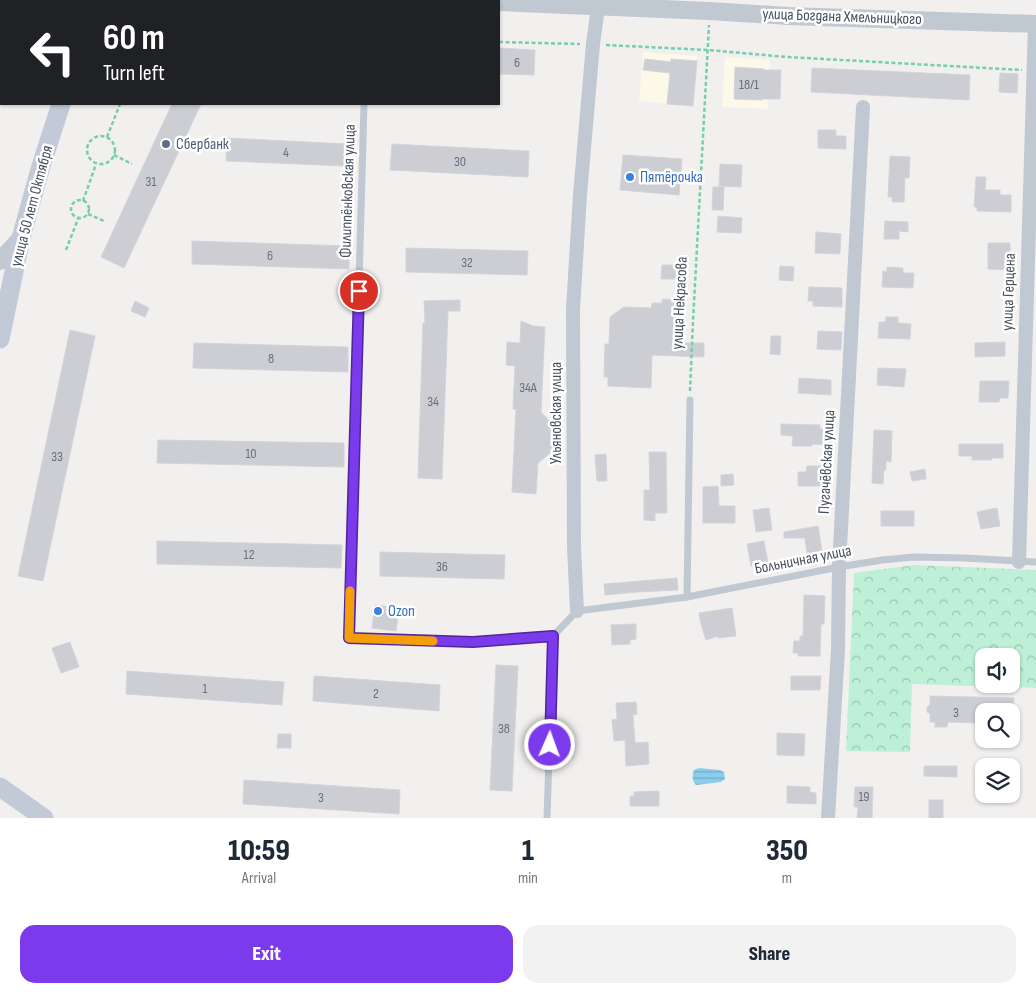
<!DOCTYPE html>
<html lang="en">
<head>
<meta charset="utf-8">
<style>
  :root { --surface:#fff; --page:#f2f2f3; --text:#1f2937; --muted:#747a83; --accent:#7c3aed }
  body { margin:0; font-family:"Sofia Sans Condensed",sans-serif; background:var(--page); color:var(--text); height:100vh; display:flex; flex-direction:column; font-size:19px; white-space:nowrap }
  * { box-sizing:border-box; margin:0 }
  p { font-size:16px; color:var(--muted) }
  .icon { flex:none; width:28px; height:28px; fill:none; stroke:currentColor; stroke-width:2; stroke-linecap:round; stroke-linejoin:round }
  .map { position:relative; height:818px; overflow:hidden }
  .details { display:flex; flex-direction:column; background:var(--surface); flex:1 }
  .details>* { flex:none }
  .guide { position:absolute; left:0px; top:0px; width:500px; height:105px; box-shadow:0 1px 4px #0004; background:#202124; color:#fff; overflow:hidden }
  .buttons { position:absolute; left:975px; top:648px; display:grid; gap:10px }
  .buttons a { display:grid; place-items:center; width:45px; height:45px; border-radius:10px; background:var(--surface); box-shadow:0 1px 4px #0004; font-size:25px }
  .pin { position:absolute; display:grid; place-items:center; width:42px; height:42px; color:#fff; margin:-21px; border:2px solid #fff; border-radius:50%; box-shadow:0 1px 5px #0007 }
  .me { position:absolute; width:55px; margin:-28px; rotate:2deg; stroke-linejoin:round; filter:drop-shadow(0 0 4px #0008) }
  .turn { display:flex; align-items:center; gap:18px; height:105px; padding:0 20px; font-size:22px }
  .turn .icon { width:65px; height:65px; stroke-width:2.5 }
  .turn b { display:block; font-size:35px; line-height:42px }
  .eta { display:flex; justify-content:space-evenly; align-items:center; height:85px; text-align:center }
  .eta b { font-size:30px; font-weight:800; line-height:35px }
  .button { display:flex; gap:10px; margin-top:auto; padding:10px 20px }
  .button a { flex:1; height:58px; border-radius:15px; background:var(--accent); color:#fff; font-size:20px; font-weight:800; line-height:58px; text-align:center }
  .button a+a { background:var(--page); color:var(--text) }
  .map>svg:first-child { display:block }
</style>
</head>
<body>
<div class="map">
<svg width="1036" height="818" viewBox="0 0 1036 818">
  <defs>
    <pattern id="park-crowns" width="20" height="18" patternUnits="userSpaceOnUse" patternTransform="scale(1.25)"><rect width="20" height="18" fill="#bdf0d6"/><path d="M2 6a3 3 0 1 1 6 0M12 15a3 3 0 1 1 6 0" fill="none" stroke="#9bc5b1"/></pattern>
    <pattern id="water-rules" width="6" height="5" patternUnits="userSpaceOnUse" patternTransform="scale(1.25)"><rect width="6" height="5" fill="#8aceed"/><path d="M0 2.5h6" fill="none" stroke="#73aac3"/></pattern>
  </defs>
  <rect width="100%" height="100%" fill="#f2efef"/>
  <!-- commercial -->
  <g fill="#fcf9e9">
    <path d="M643,52L697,56L693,106L639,101Z"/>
    <path d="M725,57L770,60L768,109L722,107Z"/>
  </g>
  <!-- park -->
  <path fill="url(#park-crowns)" fill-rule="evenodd" d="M914,565L1036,570V688L912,684L910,752L846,751L854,573ZM984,656H1011V684H984Z"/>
  <!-- water -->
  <path fill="url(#water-rules)" d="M699,768L720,770L724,772L725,779L721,782L696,785C692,781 692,775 694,770Z"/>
  <!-- building -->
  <g fill="#ccced4" stroke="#d3d4db">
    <path d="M499,48L535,50L534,75L499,74Z"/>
    <path d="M645,59L671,62V59L697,61L693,106L667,104L670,73L643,70Z"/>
    <path d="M735,67L764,69V70H781L780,99H762V100L734,99Z"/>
    <path d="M812,68L970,75L969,100L811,92Z"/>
    <path d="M1000,73L1018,74L1017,93L999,92Z"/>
    <path d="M172,104H201L124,268L101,257Z"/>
    <path d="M818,130H836V136H846V149L818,148Z"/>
    <path d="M227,138L347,144L346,166L226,161Z"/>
    <path d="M392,144L529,151L528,177L390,170Z"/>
    <path d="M623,155L682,159L679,195L620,190Z"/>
    <path d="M890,156L910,157L909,178H905L904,202H892V197H888Z"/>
    <path d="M720,164L742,165L741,187L719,186Z"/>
    <path d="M976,177H986L985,190H1000V195H1011V212L977,211V207H974Z"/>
    <path d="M713,187H724L723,210H712Z"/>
    <path d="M718,216L742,218L741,233L717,232Z"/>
    <path d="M885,221L908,222V232L899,231V239H884Z"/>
    <path d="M816,232L841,234L840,254L815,253Z"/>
    <path d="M192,241L349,246V269L192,264Z"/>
    <path d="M988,243H1010V270L988,269Z"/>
    <path d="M406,248L528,251L527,275L406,272Z"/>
    <path d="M662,265H682V279H661Z"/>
    <path d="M780,266L794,267L793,281L779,280Z"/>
    <path d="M887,267L903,268V273H914L913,288L882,287L883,271L887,272Z"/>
    <path d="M809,287L842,288V307L813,306V301H808Z"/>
    <path d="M662,299L686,300L684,343H704V357L652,355L651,388L608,386V377H604L605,344H609L610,317L624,307L651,308L652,303H662Z"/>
    <path d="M460,300V311H448L442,479L418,478L423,323H425L424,301Z"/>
    <path d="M135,301L149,308L145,317L131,311Z"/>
    <path d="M886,317H898V323L911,324L910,339L878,338L879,322H885Z"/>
    <path d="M521,321L533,326L545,327L541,412L553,425V451L538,463L536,494L512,492L516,409H513L515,366L506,365L507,342L520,343Z"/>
    <path d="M70,330L95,336L43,581L18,576Z"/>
    <path d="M818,331L842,332L841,350L817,349Z"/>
    <path d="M771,336H781L780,355L770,354Z"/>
    <path d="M1005,342V356L975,357V343Z"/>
    <path d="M194,343L348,347V372L193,368Z"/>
    <path d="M878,368L906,369L904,387L877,385Z"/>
    <path d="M799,378L831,380V395L798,393Z"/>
    <path d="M980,381H1009L1008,398H1000L999,402H979Z"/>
    <path d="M781,424L820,425V429H832L831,445L812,444V446H792L793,436L781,435Z"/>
    <path d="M874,430L892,431L891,462L886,461V470H884L883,484L872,483Z"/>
    <path d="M158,440L344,443V467L157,463Z"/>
    <path d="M959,444H1003V458H992V460H972V456H959Z"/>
    <path d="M649,452H666L667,513H655V521L644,520V490H650Z"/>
    <path d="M606,454L607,481H597L595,455Z"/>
    <path d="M807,466H821V472H830V486H798V472H806Z"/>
    <path d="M925,469L926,479L912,481L910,472Z"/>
    <path d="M733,474L734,485L721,486V475Z"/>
    <path d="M718,486L719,506H735V523H703V487Z"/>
    <path d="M769,508L772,530L756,532L753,510Z"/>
    <path d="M997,508L1000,526L981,529L977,512Z"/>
    <rect x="881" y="511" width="33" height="15"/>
    <path d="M818,526L822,551L807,553L805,538H784V532Z"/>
    <path d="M157,541L342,545L341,568L157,564Z"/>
    <path d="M764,541L768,563L751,566L747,544Z"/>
    <path d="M380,552L505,555L504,579L380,576Z"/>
    <path d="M677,578L678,590L637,592L605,595L604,584Z"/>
    <path d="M804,595L825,596L824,624H821L820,656H798V653H793L794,641H800V636H803Z"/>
    <path d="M375,605L399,608L396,631L372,628Z"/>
    <path d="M732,608L736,636L718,638V636L706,640L701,624L699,613Z"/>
    <path d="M636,624V639L630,640V644L612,645L611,625Z"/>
    <path d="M70,642L79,667L61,673L52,648Z"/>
    <path d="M496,665L518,666L512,791L490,790Z"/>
    <path d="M127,671L284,682L282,705L126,694Z"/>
    <path d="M314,676L440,685L439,711L313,701Z"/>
    <path d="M791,676H821L820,690H791Z"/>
    <path d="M930,696L1014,698L1013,711H984V723L948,722L947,727H935V722H930V714L927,712V707L930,705Z"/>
    <path d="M636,702L637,714L633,715L635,743L648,742L649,764L626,766L625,740L614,741L612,720L617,719L616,703Z"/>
    <path d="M777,733L805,734L804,756L777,755Z"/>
    <path d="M278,734H291V748H277Z"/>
    <path d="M924,766H957V777L924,776Z"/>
    <path d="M244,780L400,790L399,814L243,804Z"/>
    <path d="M787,786L810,787V792L816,793V804L787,803Z"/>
    <path d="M855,787H873L872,818H857L858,807H854Z"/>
    <path d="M659,791V806H630V796H634V792Z"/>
    <rect x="929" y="800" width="14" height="18"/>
  </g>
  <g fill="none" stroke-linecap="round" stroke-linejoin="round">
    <!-- path -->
    <g stroke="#75ceac" stroke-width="2.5" stroke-dasharray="4 2.5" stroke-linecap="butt">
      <path d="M77,1V0"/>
      <path d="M499,42L580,44"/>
      <path d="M606,45L708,50L787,57L1022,70"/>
      <circle cx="101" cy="150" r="14"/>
      <path d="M107,137L120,104"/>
      <path d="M114,155L132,164"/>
      <circle cx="80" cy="209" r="9"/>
      <path d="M83,201L96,164"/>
      <path d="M88,214L104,221"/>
      <path d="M66,250L78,219"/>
      <path d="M690,391L693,321L709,25"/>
    </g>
    <!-- service -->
    <g stroke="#c0c8d1" stroke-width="7">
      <path d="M380,1L381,0"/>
      <path d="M364,104L349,639L473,642L553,636"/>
      <path d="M687,597L690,400"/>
      <path d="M547,818L553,636L577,611L687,597L839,567L882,560L914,557L964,558L1036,562"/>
    </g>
    <!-- minor -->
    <g stroke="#c0c8d1" stroke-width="14">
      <path d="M0,19L1,20"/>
      <path d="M1019,562L1035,24"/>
      <path d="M577,611L574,547L573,309L580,195L593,44L599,0"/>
      <path d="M828,818L838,650L839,567L863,107"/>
    </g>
    <!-- tertiary -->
    <g stroke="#c0c8d1" stroke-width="18">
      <path d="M447,0L474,1"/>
      <path d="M499,2L709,11L788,16L1036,24"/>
      <path d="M0,261L21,238"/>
    </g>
    <!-- secondary -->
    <g stroke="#c2cad8" stroke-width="19">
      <path d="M95,1V0"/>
      <path d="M0,339L21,238L41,166L61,104"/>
      <path d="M0,787L44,818"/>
    </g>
  </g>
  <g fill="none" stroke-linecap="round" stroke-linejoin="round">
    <defs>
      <path id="route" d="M359,291L349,638L473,642L553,636L550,745"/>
    </defs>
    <!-- route casing -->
    <use href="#route" stroke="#51269a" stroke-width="12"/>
    <!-- route -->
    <use href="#route" stroke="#7c3aed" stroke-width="9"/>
    <!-- slow -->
    <path stroke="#f59e0b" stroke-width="9" d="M350,591L349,638L433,641"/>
  </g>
  <!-- markers -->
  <circle fill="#5c6f8a" stroke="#fff" stroke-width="2" cx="166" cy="144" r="5"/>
  <g fill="#3f7fe0" stroke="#fff" stroke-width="2">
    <circle cx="630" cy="177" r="5"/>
    <circle cx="378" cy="611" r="5"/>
  </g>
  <g text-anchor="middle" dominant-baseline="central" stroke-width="5" stroke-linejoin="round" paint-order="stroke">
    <!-- number labels -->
    <g font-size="14" fill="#68707b">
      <text x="517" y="62">6</text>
      <text x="749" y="84">18/1</text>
      <text x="286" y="152">4</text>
      <text x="460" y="161">30</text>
      <text x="151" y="181">31</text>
      <text x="270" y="255">6</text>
      <text x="467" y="262">32</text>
      <text x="271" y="358">8</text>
      <text x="528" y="387">34А</text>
      <text x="433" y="401">34</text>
      <text x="251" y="453">10</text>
      <text x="57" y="456">33</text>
      <text x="249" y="554">12</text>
      <text x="442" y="566">36</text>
      <text x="205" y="688">1</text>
      <text x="376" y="693">2</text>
      <text x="956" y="712">3</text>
      <text x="504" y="728">38</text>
      <text x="864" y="796">19</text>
      <text x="321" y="797">3</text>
    </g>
    <!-- street labels -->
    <g font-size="16" fill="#47505d" stroke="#fff">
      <text transform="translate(842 17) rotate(2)">улица Богдана Хмельницкого</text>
      <text transform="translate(348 191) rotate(-88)">Филиппёнковская улица</text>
      <text transform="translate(32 206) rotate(-75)">улица 50 лет Октября</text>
      <text transform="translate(1009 292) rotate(-88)">улица Герцена</text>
      <text transform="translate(680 303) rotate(-87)">улица Некрасова</text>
      <text transform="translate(556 413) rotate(-90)">Ульяновская улица</text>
      <text transform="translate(827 462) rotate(-87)">Пугачёвская улица</text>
      <text transform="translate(803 560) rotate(-11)">Больничная улица</text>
    </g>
    <!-- service labels -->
    <g font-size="16" fill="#4e5e75" stroke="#fff" text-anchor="start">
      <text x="176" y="144">Сбербанк</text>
    </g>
    <!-- shop labels -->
    <g font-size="16" fill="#366cbe" stroke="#fff" text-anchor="start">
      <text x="640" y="177">Пятёрочка</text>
      <text x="388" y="611">Ozon</text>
    </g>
  </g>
</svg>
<div class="buttons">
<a><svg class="icon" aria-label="sound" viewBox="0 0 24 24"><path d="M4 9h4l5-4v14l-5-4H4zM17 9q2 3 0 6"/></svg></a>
<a><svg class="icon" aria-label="search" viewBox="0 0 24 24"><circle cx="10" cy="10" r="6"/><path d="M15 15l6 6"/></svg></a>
<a><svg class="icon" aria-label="layers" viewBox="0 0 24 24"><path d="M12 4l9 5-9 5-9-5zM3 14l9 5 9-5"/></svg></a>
</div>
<div class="pin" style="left:359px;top:291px;background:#d93025"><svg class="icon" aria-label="arrive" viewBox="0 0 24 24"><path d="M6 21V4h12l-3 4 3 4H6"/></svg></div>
<svg class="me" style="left:550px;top:745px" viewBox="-20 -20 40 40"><circle r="17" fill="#7c3aed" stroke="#fff" stroke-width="3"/><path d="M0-11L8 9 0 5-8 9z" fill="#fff"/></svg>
<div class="guide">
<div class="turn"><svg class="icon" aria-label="left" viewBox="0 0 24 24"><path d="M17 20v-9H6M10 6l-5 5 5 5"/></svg><div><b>60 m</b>Turn left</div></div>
</div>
</div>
<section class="details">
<div class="eta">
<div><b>10:59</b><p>Arrival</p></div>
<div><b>1</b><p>min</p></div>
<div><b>350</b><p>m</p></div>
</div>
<div class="button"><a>Exit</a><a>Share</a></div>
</section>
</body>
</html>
